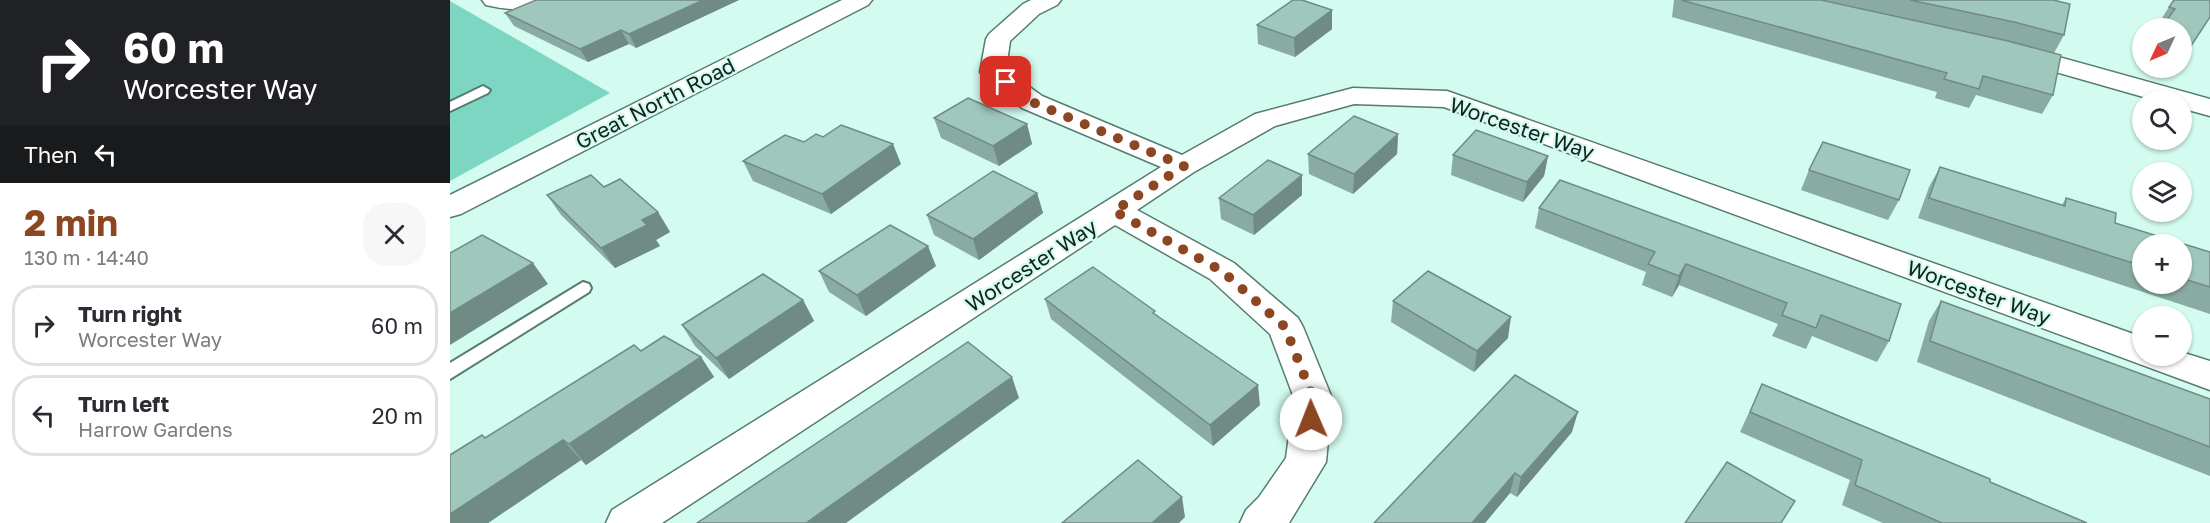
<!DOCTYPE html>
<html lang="en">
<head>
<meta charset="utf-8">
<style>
  :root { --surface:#fff; --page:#f7f7f7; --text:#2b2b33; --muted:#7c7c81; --line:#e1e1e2; --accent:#8d4622 }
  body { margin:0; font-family:"Golos Text",sans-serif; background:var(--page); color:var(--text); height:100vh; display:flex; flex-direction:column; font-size:22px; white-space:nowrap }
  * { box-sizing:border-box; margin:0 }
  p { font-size:20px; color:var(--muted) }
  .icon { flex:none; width:33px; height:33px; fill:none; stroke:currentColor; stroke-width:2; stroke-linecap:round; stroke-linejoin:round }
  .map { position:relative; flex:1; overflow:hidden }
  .panel { display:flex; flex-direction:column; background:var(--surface); width:450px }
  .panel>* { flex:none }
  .guide { background:#202124; color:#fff; overflow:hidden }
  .needle { width:39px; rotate:226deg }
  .fabs { position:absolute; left:1682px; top:18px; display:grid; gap:12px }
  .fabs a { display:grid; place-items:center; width:60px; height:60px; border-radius:50%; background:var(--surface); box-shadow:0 2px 4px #0004; font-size:30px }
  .pin { position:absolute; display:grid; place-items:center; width:51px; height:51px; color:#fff; margin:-26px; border-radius:12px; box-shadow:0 3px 9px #0006 }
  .me { position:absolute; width:66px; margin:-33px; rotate:359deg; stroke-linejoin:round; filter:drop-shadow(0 0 4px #0008) }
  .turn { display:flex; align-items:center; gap:21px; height:126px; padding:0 24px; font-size:27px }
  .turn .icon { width:78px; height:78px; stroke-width:2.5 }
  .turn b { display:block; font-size:42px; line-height:51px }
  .then { display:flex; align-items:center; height:57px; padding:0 24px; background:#0003; gap:12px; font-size:22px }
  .round { display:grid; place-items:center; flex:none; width:63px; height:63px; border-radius:24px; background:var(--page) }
  .overview { display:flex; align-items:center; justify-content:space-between; height:102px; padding:0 24px }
  h1 { font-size:36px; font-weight:700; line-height:45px; color:var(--accent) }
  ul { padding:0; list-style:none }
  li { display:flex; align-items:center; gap:18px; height:81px; margin:0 12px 9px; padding:0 12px; border:3px solid var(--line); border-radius:24px }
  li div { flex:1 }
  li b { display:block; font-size:22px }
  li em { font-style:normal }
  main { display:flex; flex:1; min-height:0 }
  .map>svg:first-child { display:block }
</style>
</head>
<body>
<main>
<section class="panel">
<div class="guide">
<div class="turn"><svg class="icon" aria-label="right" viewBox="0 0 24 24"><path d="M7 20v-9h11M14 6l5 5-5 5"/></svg><div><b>60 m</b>Worcester Way</div></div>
<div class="then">Then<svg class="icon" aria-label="left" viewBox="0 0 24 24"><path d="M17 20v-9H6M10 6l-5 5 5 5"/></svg></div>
</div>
<div class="overview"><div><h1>2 min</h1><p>130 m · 14:40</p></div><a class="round"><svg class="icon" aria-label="close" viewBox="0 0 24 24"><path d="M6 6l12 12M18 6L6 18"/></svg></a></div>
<ul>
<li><svg class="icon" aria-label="right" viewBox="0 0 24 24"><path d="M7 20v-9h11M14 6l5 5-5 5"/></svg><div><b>Turn right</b><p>Worcester Way</p></div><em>60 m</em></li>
<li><svg class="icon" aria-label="left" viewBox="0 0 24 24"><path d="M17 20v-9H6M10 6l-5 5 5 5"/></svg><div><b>Turn left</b><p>Harrow Gardens</p></div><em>20 m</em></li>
</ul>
</section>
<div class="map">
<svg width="1760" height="523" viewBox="0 0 1760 523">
  <rect width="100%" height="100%" fill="#d3fbf0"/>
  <!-- green -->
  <path fill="#7dd6c1" d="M0,1L160,93L0,181Z"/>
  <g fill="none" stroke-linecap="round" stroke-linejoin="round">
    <defs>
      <g id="service">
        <path d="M33,86L40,90L38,93L0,111V102Z"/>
        <path d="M133,282L139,284L141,288L139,292L0,379V363Z"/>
      </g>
      <g id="minor">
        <path d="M32,0H116L112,5C86,11 61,11 36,5Z"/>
        <path d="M581,0H611L607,5L589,14L560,41L556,70L592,96L732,155L805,114L903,88L997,91L1692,337V356H1731V352L1760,361V390L994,107L904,104L825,126L744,172L687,210L784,263L848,318L853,327L882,398L876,462L839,523H790L796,510L809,497L836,458L844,398L820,334L760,279L665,225L212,523H156L162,510L711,167L572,108L534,78L530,72L536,39L539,34L573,4Z"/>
        <path d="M1566,45L1760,99V116L1731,108V100H1704L1557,58L1553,53L1557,48Z"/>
      </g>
      <path id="secondary" d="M392,0H422L418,5L11,214L0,217V195Z"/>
    </defs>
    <!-- service casing -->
    <use href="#service" stroke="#567b71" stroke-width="4"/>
    <!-- minor casing -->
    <use href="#minor" stroke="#567b71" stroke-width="3"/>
    <!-- secondary casing -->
    <use href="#secondary" stroke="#567b71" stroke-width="3"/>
    <!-- service -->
    <use href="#service" fill="#fff" fill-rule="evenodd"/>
    <!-- minor -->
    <use href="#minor" fill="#fff" fill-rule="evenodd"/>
    <!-- secondary -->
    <use href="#secondary" fill="#fff" fill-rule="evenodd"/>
  </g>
  <!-- wall -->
  <g fill="#8aaba2" fill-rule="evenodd">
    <path d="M289,0L186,48L179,44L138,62L64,26L55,13Z"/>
    <path d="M1224,0H1603L1614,35L1604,53L1603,95L1592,114L1526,95L1519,108L1485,98L1487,92L1222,17Z"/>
    <path d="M1719,7L1760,18L1731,60V28L1710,21Z"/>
    <path d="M807,25L882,29L845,57L808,44Z"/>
    <path d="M484,118L577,124L582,144L549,166L491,138Z"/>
    <path d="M948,134L947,154L903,194L859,174L858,154Z"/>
    <path d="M354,142L451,164L381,214L303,181L293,161Z"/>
    <path d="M1003,155L1098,156L1094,176L1073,202L1001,175Z"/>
    <path d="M1490,167L1612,205L1616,198L1665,223L1760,252V314L1468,218L1479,187ZM1692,244H1731V284H1692Z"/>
    <path d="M1359,170L1449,200L1438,220L1351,190Z"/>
    <path d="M154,187L208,212L220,232L206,240L210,246L165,268L111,215L97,195Z"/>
    <path d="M587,193L593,213L529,260L484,235L477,215Z"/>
    <path d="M852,195L804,235L771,219L769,198Z"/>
    <path d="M1089,208L1439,341L1427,362L1362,336L1356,349L1322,336L1328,324L1229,285L1222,297L1192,285L1196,272L1085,228Z"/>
    <path d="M486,266L416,316L379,292L369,271Z"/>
    <path d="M595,299L706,314L810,405L763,446L601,319Z"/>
    <path d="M353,300L364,321L279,379L245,346L232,325Z"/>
    <path d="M943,301L1058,338L1024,372L941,322Z"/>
    <path d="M1491,301L1760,399V476L1467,362L1479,321Z"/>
    <path d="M251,357L264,377L136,465L131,460L38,523H0L35,438Z"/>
    <path d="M1312,384L1540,482L1637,523H1433L1392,505L1400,480L1290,432Z"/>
    <path d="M1122,432L1067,497L1060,493L1035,523H924Z"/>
  </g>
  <!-- shaded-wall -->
  <g fill="#708b84">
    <path d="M253,0H289L186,48L179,34Z"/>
    <path d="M882,10V29L845,57L844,38Z"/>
    <path d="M171,30L179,44L138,62L130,49Z"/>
    <path d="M577,124L582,144L549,166L543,146Z"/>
    <path d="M948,134L947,154L903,194L904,174Z"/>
    <path d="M443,144L451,164L381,214L372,194Z"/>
    <path d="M1098,156L1094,176L1073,202L1077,182Z"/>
    <path d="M852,175V195L804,235L803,215Z"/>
    <path d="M587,193L593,213L529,260L523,239Z"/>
    <path d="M208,212L220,232L206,240L210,246L165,268L151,248L192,220Z"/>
    <path d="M478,246L486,266L416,316L407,295Z"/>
    <path d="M83,263L98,284L0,345V313Z"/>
    <path d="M1236,264L1229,285L1222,297L1229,276Z"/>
    <path d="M353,300L364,321L279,379L266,358Z"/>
    <path d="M1061,317L1058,338L1024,372L1027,351Z"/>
    <path d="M251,357L264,377L136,465L119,444Z"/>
    <path d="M562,377L569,398L396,523H356Z"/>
    <path d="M808,385L810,405L763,446L760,425Z"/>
    <path d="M1128,412L1122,432L1067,497L1071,477Z"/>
    <path d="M113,440L131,460L38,523H0V514Z"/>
    <path d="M1065,473L1060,493L1035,523H1022Z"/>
    <path d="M732,497L735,517L729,523H702Z"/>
  </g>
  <!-- building -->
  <g fill="#a0c7bc" stroke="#708b84" stroke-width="1.5">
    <path d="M86,0H253L179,34L171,30L130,49L55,13Z"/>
    <path d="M843,0H852L882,10L844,38L807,25Z"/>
    <path d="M1231,0H1371L1558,41L1611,55L1603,95L1533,76L1529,89L1494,79L1497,73Z"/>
    <path d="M1460,0H1603L1620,4L1614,35L1564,22Z"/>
    <path d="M1724,0H1760V17L1737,52L1731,50V28H1711L1725,9L1719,7Z"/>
    <path d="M518,98L577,124L543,146L484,118Z"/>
    <path d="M904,116L948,134L904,174L858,154Z"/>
    <path d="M391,125L443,144L372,194L293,161L335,135L354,142L366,134L373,137Z"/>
    <path d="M1026,130L1098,156L1077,182L1003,155Z"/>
    <path d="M1373,142L1460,170L1449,200L1359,170Z"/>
    <path d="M818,160L852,175L803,215L769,198Z"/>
    <path d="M1490,167L1615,206L1616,198L1666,213L1665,223L1760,252V287L1731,278V244H1692V266L1479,198Z"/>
    <path d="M543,171L587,193L523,239L477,215Z"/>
    <path d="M141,175L154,187L170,179L208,212L192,220L197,225L151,248L97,195Z"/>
    <path d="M1110,180L1451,304L1439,341L1371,315L1366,328L1332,315L1337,303L1236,264L1229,276L1198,264L1205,252L1089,208Z"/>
    <path d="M440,225L478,246L407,295L369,271Z"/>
    <path d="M32,235L83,263L0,313V253Z"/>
    <path d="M643,267L705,311L703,313L808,385L760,425L595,299Z"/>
    <path d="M978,271L1061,317L1027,351L943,301Z"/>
    <path d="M313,274L353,300L266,358L232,325Z"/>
    <path d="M1491,301L1760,399V447L1480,341Z"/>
    <path d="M214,336L251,357L119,444L113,440L0,514V455L32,435L35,438L184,345L191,351Z"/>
    <path d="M518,342L562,377L356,523H247Z"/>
    <path d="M1065,375L1128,412L1071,477L1065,473L1022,523H924Z"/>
    <path d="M1312,384L1540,479V482L1637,523H1492L1405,485L1412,460L1300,412Z"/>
    <path d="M688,460L732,497L702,523H612Z"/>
    <path d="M1277,462L1345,501L1331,523H1235Z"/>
  </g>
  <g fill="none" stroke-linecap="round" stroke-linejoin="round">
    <!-- route -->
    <path stroke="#8d4622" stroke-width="10" stroke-dasharray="0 18" d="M556,82L582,102L734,166L664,211L772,271L835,327L863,398L861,419"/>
  </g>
  <g text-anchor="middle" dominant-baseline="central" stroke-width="4.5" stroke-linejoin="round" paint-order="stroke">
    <!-- street labels -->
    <g font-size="21" fill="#13221e" stroke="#d3fbf0">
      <text transform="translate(205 103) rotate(-27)">Great North Road</text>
      <text transform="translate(1072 128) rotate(19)">Worcester Way</text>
      <text transform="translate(581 265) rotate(-33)">Worcester Way</text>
      <text transform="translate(1529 292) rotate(20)">Worcester Way</text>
    </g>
  </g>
</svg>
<div class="fabs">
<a><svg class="needle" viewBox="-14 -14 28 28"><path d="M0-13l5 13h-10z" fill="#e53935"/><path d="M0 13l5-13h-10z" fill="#7c7c81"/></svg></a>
<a><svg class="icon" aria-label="search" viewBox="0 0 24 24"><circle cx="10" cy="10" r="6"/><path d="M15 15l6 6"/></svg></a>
<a><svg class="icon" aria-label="layers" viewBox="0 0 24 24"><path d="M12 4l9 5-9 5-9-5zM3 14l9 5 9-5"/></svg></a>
<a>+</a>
<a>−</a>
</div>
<div class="pin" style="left:556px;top:82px;background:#d93025"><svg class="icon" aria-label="arrive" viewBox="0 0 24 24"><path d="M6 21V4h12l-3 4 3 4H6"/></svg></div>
<svg class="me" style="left:861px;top:419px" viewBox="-20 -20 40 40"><circle r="19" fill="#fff"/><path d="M0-13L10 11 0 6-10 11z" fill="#8d4622"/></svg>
</div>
</main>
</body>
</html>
